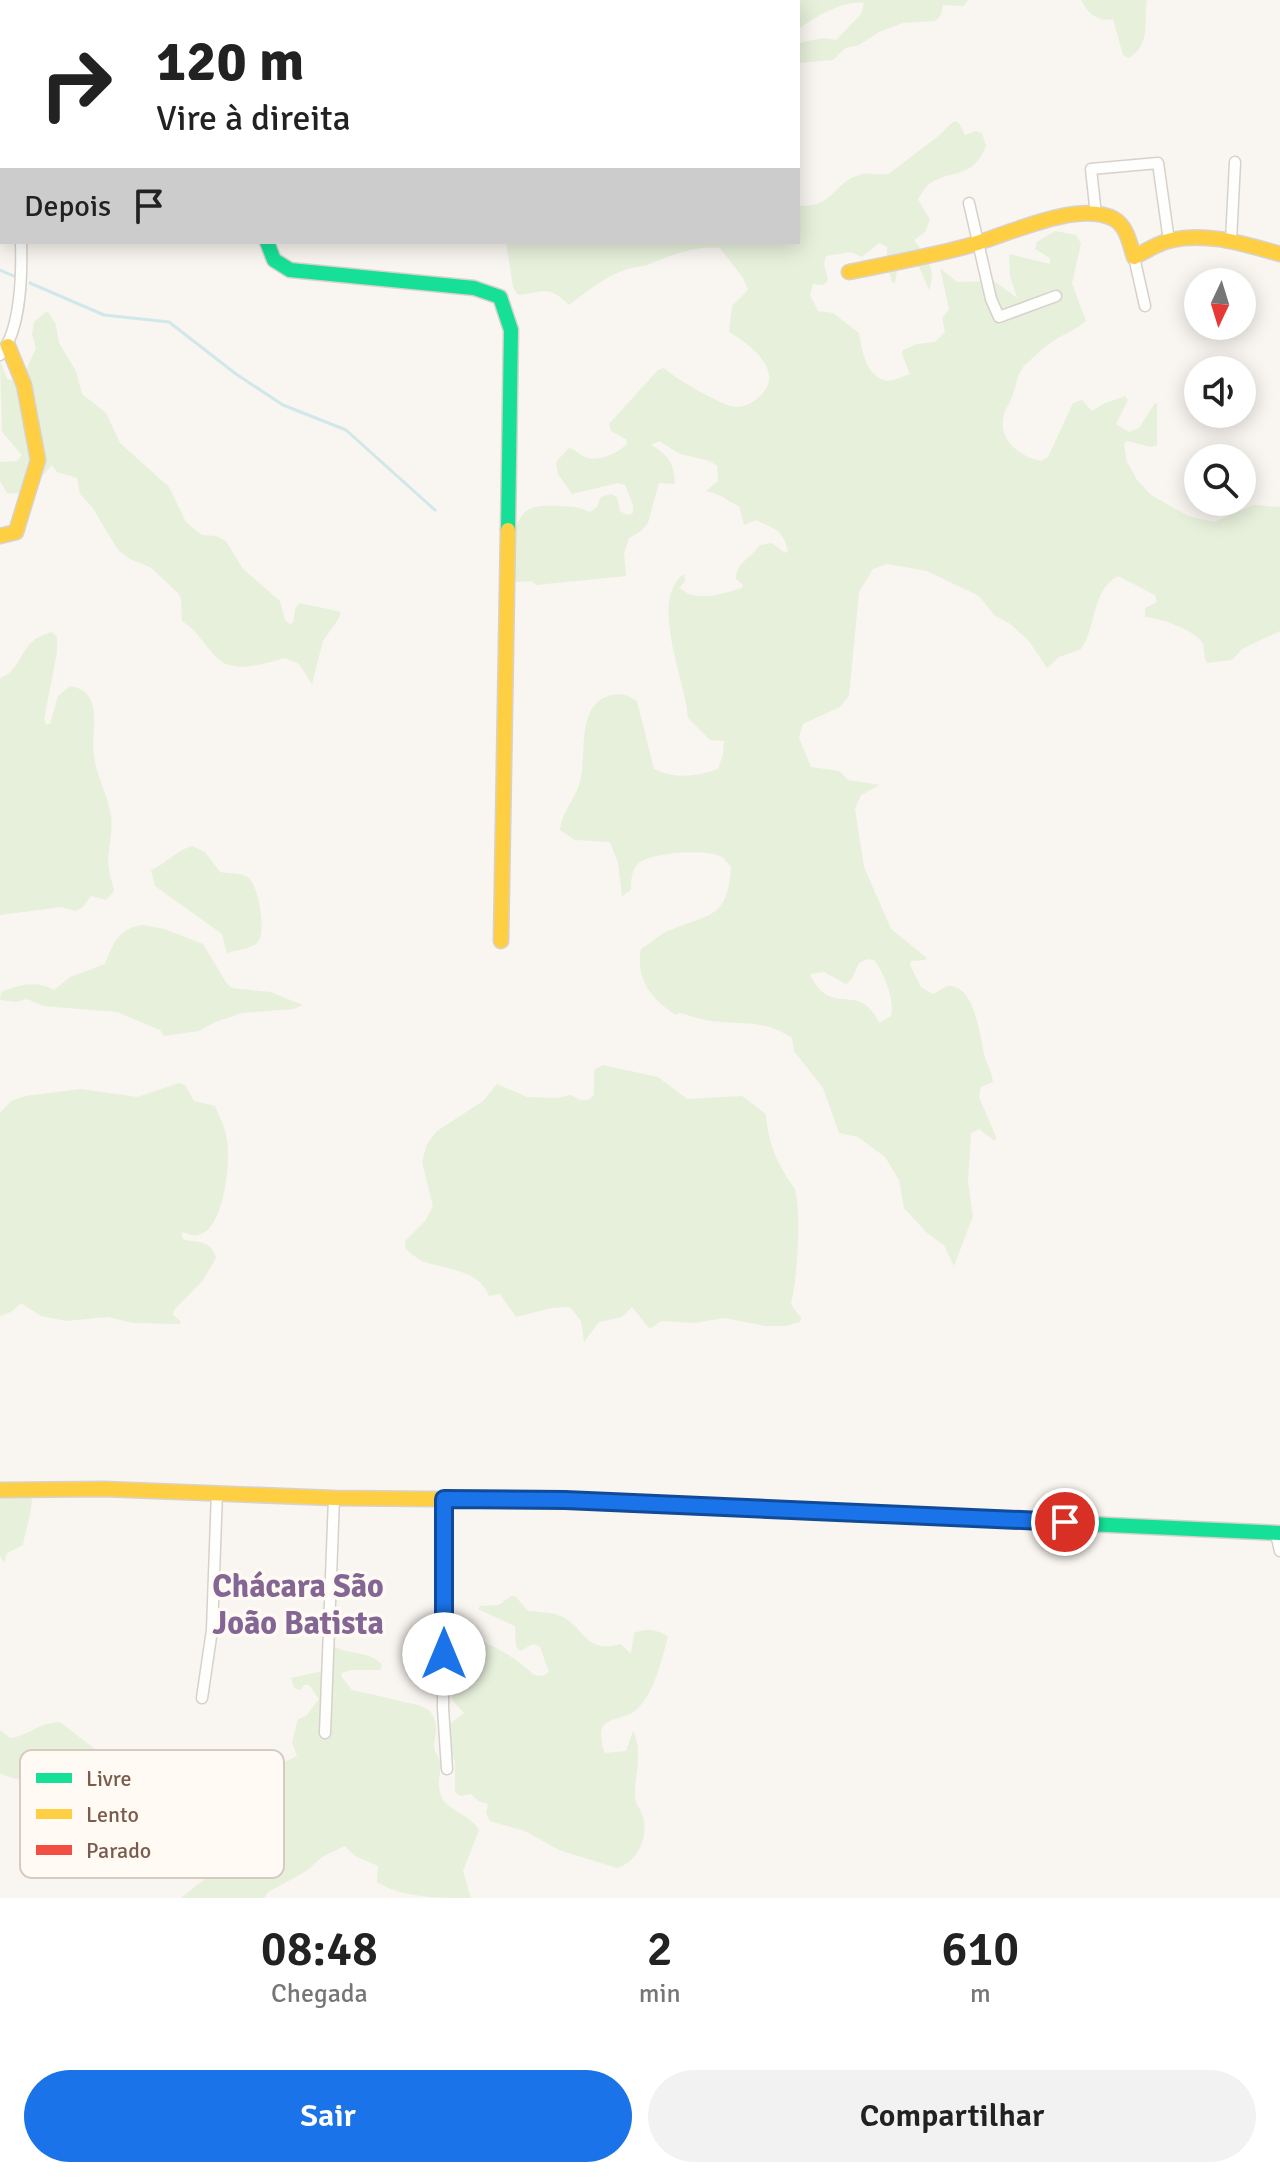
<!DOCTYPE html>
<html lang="pt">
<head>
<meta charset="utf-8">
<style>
  :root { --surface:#fff; --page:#f2f2f2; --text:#222; --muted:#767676; --accent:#1a73e8 }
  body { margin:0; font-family:Signika,sans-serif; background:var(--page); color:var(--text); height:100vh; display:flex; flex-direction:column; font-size:30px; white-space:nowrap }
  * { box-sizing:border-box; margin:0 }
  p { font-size:26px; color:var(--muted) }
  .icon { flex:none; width:44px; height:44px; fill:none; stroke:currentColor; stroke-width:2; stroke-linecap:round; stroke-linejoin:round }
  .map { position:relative; height:1898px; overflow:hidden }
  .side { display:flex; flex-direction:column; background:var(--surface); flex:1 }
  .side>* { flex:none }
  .hud { position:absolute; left:0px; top:0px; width:800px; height:244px; box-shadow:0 4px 20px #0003; background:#fff; color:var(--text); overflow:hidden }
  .needle { width:52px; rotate:184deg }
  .buttons { position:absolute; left:1184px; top:268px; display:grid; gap:16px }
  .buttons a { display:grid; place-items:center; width:72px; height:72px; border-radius:50%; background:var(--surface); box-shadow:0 4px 20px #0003; font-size:40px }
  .pin { position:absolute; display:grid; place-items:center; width:68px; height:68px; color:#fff; margin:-34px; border:4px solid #fff; border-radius:50%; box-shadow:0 2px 8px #0007 }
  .me { position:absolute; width:88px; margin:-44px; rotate:0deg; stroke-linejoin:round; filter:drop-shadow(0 0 6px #0008) }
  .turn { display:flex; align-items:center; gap:28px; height:168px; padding:0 24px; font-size:36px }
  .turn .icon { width:104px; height:104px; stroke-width:2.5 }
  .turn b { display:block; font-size:56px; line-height:68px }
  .then { display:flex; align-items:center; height:76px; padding:0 24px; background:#0003; gap:16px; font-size:30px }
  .eta { display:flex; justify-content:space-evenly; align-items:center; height:136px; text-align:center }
  .eta b { font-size:48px; font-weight:600; line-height:56px }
  .action { display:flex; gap:16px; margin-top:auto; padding:16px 24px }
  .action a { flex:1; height:92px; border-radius:48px; background:var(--accent); color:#fff; font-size:32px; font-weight:600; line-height:92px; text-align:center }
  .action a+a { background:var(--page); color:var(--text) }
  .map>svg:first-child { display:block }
</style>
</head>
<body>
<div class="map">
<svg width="1280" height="1898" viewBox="0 0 1280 1898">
  <rect width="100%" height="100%" fill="#f9f5f0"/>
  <!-- green -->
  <g fill="#e7f0db" fill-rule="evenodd">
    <path d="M653,0H968L964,6L943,5L941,15L935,21L903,23L879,32L859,45L845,48L833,60L798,63V43L823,38L836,40L861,14L864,3C841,0 816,17 798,29V2Z"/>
    <path d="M1081,0H1147C1143,22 1152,43 1129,58L1123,55L1113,19C1097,22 1089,14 1081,0Z"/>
    <path d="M954,121L959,123L965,135L976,131L982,133L986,146C972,180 953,168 929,184C925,187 921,195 918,199L930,220L925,232L914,240C926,255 937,270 929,290L917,262L899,257L895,283L892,282L887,265V247L879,243L862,257L851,252L826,256L824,264L828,280L823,285L813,284L810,295L818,311L833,313L859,333C862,349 865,374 884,380C891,383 903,376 910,374L902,354L903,350L917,344L935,342L945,332L942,318L949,309L940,268L957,282L994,281L1017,298L1010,276L1009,254L1050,264V258L1035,249L1037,242L1055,231L1076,235L1081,244L1072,283L1086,321C1076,330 1066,333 1055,340C1045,346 1035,356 1026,364C1016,374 1017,385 1012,397C1010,403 1006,408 1004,414C997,440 1019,456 1041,461L1048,457L1073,403L1082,400L1092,411L1103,404L1125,396L1128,400L1116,424L1129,432L1139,428L1155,403L1157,404V445L1151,447L1127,441L1124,444L1127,462L1137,480L1151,495L1188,516L1214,522L1254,505L1280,507V631L1242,649L1232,660L1207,663C1203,655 1205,652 1203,644C1198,631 1158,617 1145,617V608L1157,602L1155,595L1118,576C1091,591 1097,626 1081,649L1059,657L1047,668L1029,641L1009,623L995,616L979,596L927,571L887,564L873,569L859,592L849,696L840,707L803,724L799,738L811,767L839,771L848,780L880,785L861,795L855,809L864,867L891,929L927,958L925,960L911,961L910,965L921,987L933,994C938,992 944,986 950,986C976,987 980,1039 985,1058C988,1066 992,1073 993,1082L981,1087L979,1097L997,1139L993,1140L979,1129L971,1133L968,1182L973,1216L954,1266L944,1245L927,1233L904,1208L899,1180L885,1157L858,1137L839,1133L823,1088L794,1051L792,1038C764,1019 743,1025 711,1021C701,1019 690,1016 680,1013L676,1015C652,1000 635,979 641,949C650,944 658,935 668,931C709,913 727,921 731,867C728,864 726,860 722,857C708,848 647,852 637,865C631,872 631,882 631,890L622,896L618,863L610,842L575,840L560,830C561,814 574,800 579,785C588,758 575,707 608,696C620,692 627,695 637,701L654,769C675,779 696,777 718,769L723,755L724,741L710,740L688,718C686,681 648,600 684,574L685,581L679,588C698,603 721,594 742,588L743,585L736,579C736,563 751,558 760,545L772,543L785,553L788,550C782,529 775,529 756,520L744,525L739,506C726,501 722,494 706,491L718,481L717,466L710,461L680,454L659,441L651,445C668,454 675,465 675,484L659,483L648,523L641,531L629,538L624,553L626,576L536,585L532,581L518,582L510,579C507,564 508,556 512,541C520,510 527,504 559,506C571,506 579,507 590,512L597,507L601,497L611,494L617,497L620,511L627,515L633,513V505L625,485L618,483L572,494L558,474L556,462L569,448C576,450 581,456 588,458C601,461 618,453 627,444L626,439L611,431L609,424L658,370L664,368C674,378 723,406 735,407C744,407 751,404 758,398C788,373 750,344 729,332L732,306L748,290L743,278L720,248C694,245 670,256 647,265C640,267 634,267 628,269C607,275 586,292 569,305C547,283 543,293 518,295L513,287L506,242H798V206C834,208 834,182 859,175C870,171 879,177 890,173L937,137ZM868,959L874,960C884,972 895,1001 891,1016L879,1023C860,979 830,1020 810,974L824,972L846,984L851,980L859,963Z"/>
    <path d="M46,312L49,313L56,325L59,343L76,371L82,394L106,413L120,443L169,487L186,522L202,535L216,536L226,541L243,569L280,601L285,620L289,624L293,623L295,609L300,603L341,612L339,618L323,641L312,684L299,664L285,658C265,663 235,675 217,658C204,645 198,631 182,621L181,599L178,593L150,567L130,559L118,550L92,507L80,494L77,478L57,472L52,465C39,479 29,497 7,493L0,481V462L17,461L22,455L2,432L0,361L7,379L17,381L27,368L36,348L32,334L34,322Z"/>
    <path d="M52,632L57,637V652L44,720L46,724H50L58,696L70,686C106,692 90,732 94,756C96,774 106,792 110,810C114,827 109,843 108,860C108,870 112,881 114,891L106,900L91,896L83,907L76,911L62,907L0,915V678C26,669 16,641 52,632Z"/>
    <path d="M192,846L205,852L220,872C229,874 239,873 246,876C258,880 267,933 258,942C252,949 236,950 227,953L222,934L155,886L151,870C166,864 175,851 192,846Z"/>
    <path d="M143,925L164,929L203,944L227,984L232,988L270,992L303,1005L293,1009L242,1013L215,1022L199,1031L164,1036L160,1030L117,1012L43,1006L27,999L16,1002L0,1000L1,992C19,985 36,980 54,990L70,977L105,964C113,944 118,928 143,925Z"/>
    <path d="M603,1065L658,1077L687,1099L742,1096L766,1114C767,1136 774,1156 785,1174C787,1179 793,1185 795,1190C802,1213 797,1280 791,1304L801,1318L800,1322L786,1326H765L725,1318L694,1323L661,1321L650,1329L632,1307L622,1317L599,1322L584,1342L581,1321L570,1307L551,1308L516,1317L500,1294L489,1296C479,1269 446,1270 422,1261C416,1258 411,1253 406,1249L405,1241L425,1221L433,1206L422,1162L427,1144L437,1131L483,1101L497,1084L527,1097L558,1098L571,1095L580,1100H588L594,1095V1070Z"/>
    <path d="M179,1083L185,1085L194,1101L215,1106C220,1118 226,1129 227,1141C231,1163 223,1254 183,1232L181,1234L184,1240C200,1242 211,1241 216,1258L203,1280L174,1310L173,1315L181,1322L180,1324L133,1323L108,1317L66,1321L41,1316L21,1303L11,1312L0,1316V1113L11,1101L25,1096L81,1089L137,1097Z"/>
    <path d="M0,1484L31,1486C35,1505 26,1526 23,1545L7,1553L4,1563L0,1556Z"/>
    <path d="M511,1596H515L528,1611C537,1612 547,1612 555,1614C586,1623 581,1655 621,1644L631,1654L634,1633C645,1628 658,1629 668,1637C661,1661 655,1693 635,1711C627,1718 606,1718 602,1728C600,1735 602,1747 605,1753L626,1751L633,1731C643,1750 635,1774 635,1794C634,1803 641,1809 643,1817C649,1838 637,1862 617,1868L559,1850L525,1831L490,1821L486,1813L488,1804L478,1801L471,1794L460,1796L455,1792V1762L447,1739L451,1723L464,1713L453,1701L451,1689L470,1671L471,1648L476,1639C497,1647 518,1659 534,1675L543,1676L549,1672L540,1647L533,1644L520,1651L516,1646L515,1626L478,1609L480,1606L499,1605Z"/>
    <path d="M328,1642C343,1657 368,1648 382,1665L380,1670H351L342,1673L341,1676L352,1690C369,1694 385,1697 400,1701C416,1706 434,1703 436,1727C437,1733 434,1740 434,1746C434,1752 439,1756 440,1763C442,1775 435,1782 442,1798C450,1812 471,1815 479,1830L463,1871L471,1898C439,1898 403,1898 377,1882L378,1866L355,1856L345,1846L322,1857L305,1872L268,1892L264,1898H181L206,1878L232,1863L234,1855L231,1829L260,1810V1779L263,1772L297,1756L292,1743L298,1719L306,1716L319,1699L309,1685H304L301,1690L294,1688L291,1678L323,1671Z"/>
    <path d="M60,1722L119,1768L123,1777V1787C109,1790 100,1779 87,1778C78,1777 77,1781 69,1782C46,1785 22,1783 0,1773V1730L10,1738C30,1736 36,1723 60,1722Z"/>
  </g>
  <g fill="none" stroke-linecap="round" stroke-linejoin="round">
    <!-- stream -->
    <g stroke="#d0e8ea" stroke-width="3">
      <path d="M0,270L16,277"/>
      <path d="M30,283L104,315L169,322L236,374L283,405L346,430L435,510"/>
    </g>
    <defs>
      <g id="street">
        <path d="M9,0V2"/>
        <path d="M227,0L228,2"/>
        <path d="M969,203L991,299L999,317L1056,296"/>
        <path d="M1096,215L1091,169L1158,163L1169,241"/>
        <path d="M1231,241L1235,162"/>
        <path d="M1134,257L1145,306"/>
        <path d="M0,355C21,331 22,273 21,242"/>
        <path d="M444,1499L443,1708L447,1769"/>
        <path d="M1276,1534L1280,1551"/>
        <path d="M202,1698L212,1630L217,1492"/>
        <path d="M325,1733L334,1498"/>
      </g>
      <g id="fast">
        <path d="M267,242L274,260L290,270L474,288L500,297L511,330L508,530"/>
        <path d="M1024,1521L1280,1533"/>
      </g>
      <g id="slow">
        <path d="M849,272C888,264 926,257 964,247C1003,237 1077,199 1114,219C1127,226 1130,245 1134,257C1145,252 1156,244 1168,241C1206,231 1244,244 1280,254"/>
        <path d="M0,536L16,532L38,460L24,385L8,346"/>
        <path d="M501,941L508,530"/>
        <path d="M0,1490L104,1489L334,1498L543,1500"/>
      </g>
      <path id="jam" d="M543,1500L1024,1521"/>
    </defs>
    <!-- street casing -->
    <use href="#street" stroke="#d7d1cb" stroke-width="13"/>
    <!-- fast casing -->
    <use href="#fast" stroke="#d9d2cb" stroke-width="17"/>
    <!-- slow casing -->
    <use href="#slow" stroke="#d9d2cb" stroke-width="17"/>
    <!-- jam casing -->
    <use href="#jam" stroke="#d9d2cb" stroke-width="17"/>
    <!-- street -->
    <use href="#street" stroke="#fefefd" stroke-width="10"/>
    <!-- fast -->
    <use href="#fast" stroke="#16e098" stroke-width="14"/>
    <!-- slow -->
    <use href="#slow" stroke="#ffcf43" stroke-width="14"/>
    <!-- jam -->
    <use href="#jam" stroke="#f24e42" stroke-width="14"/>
  </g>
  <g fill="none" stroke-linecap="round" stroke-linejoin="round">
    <defs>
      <path id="route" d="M444,1654V1499L565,1500L1065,1522"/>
    </defs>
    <!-- route casing -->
    <use href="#route" stroke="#114b97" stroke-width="20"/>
    <!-- route -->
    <use href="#route" stroke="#1a73e8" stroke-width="14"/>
  </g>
  <g text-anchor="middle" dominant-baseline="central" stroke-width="7" stroke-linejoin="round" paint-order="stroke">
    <!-- district labels -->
    <g font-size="32" font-weight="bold" fill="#846695" stroke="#fffaf3">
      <text x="298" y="1586">Chácara São<tspan x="298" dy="37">João Batista</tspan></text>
    </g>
  </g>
  <!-- legend -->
  <rect x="20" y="1750" width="264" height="128" rx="12" fill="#fffaf3" stroke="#d7cbc1" stroke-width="2"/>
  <rect x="36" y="1773" width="36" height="10" fill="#16e098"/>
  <rect x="36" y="1809" width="36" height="10" fill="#ffcf43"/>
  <rect x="36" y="1845" width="36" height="10" fill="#f24e42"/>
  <g font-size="22" fill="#7a5c4d">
    <text x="86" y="1786">Livre</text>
    <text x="86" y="1822">Lento</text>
    <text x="86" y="1858">Parado</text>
  </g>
</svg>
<div class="buttons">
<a><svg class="needle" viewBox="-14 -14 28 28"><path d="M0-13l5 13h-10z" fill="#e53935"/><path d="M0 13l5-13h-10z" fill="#767676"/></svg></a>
<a><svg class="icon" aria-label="sound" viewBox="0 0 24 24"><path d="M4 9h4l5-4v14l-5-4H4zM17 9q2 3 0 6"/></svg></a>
<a><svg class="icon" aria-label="search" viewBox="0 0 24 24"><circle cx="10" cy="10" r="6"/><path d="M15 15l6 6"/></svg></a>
</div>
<div class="pin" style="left:1065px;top:1522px;background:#d93025"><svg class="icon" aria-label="arrive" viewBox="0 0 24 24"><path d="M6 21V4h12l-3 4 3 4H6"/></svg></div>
<svg class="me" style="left:444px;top:1654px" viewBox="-20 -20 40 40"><circle r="19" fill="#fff"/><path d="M0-13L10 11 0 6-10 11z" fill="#1a73e8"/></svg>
<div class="hud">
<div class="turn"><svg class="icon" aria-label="right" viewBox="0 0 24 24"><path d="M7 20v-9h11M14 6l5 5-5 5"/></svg><div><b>120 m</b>Vire à direita</div></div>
<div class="then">Depois<svg class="icon" aria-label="arrive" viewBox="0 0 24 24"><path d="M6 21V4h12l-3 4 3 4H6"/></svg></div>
</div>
</div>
<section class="side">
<div class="eta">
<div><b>08:48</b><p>Chegada</p></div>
<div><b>2</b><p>min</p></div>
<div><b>610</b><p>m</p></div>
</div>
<div class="action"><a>Sair</a><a>Compartilhar</a></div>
</section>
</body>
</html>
